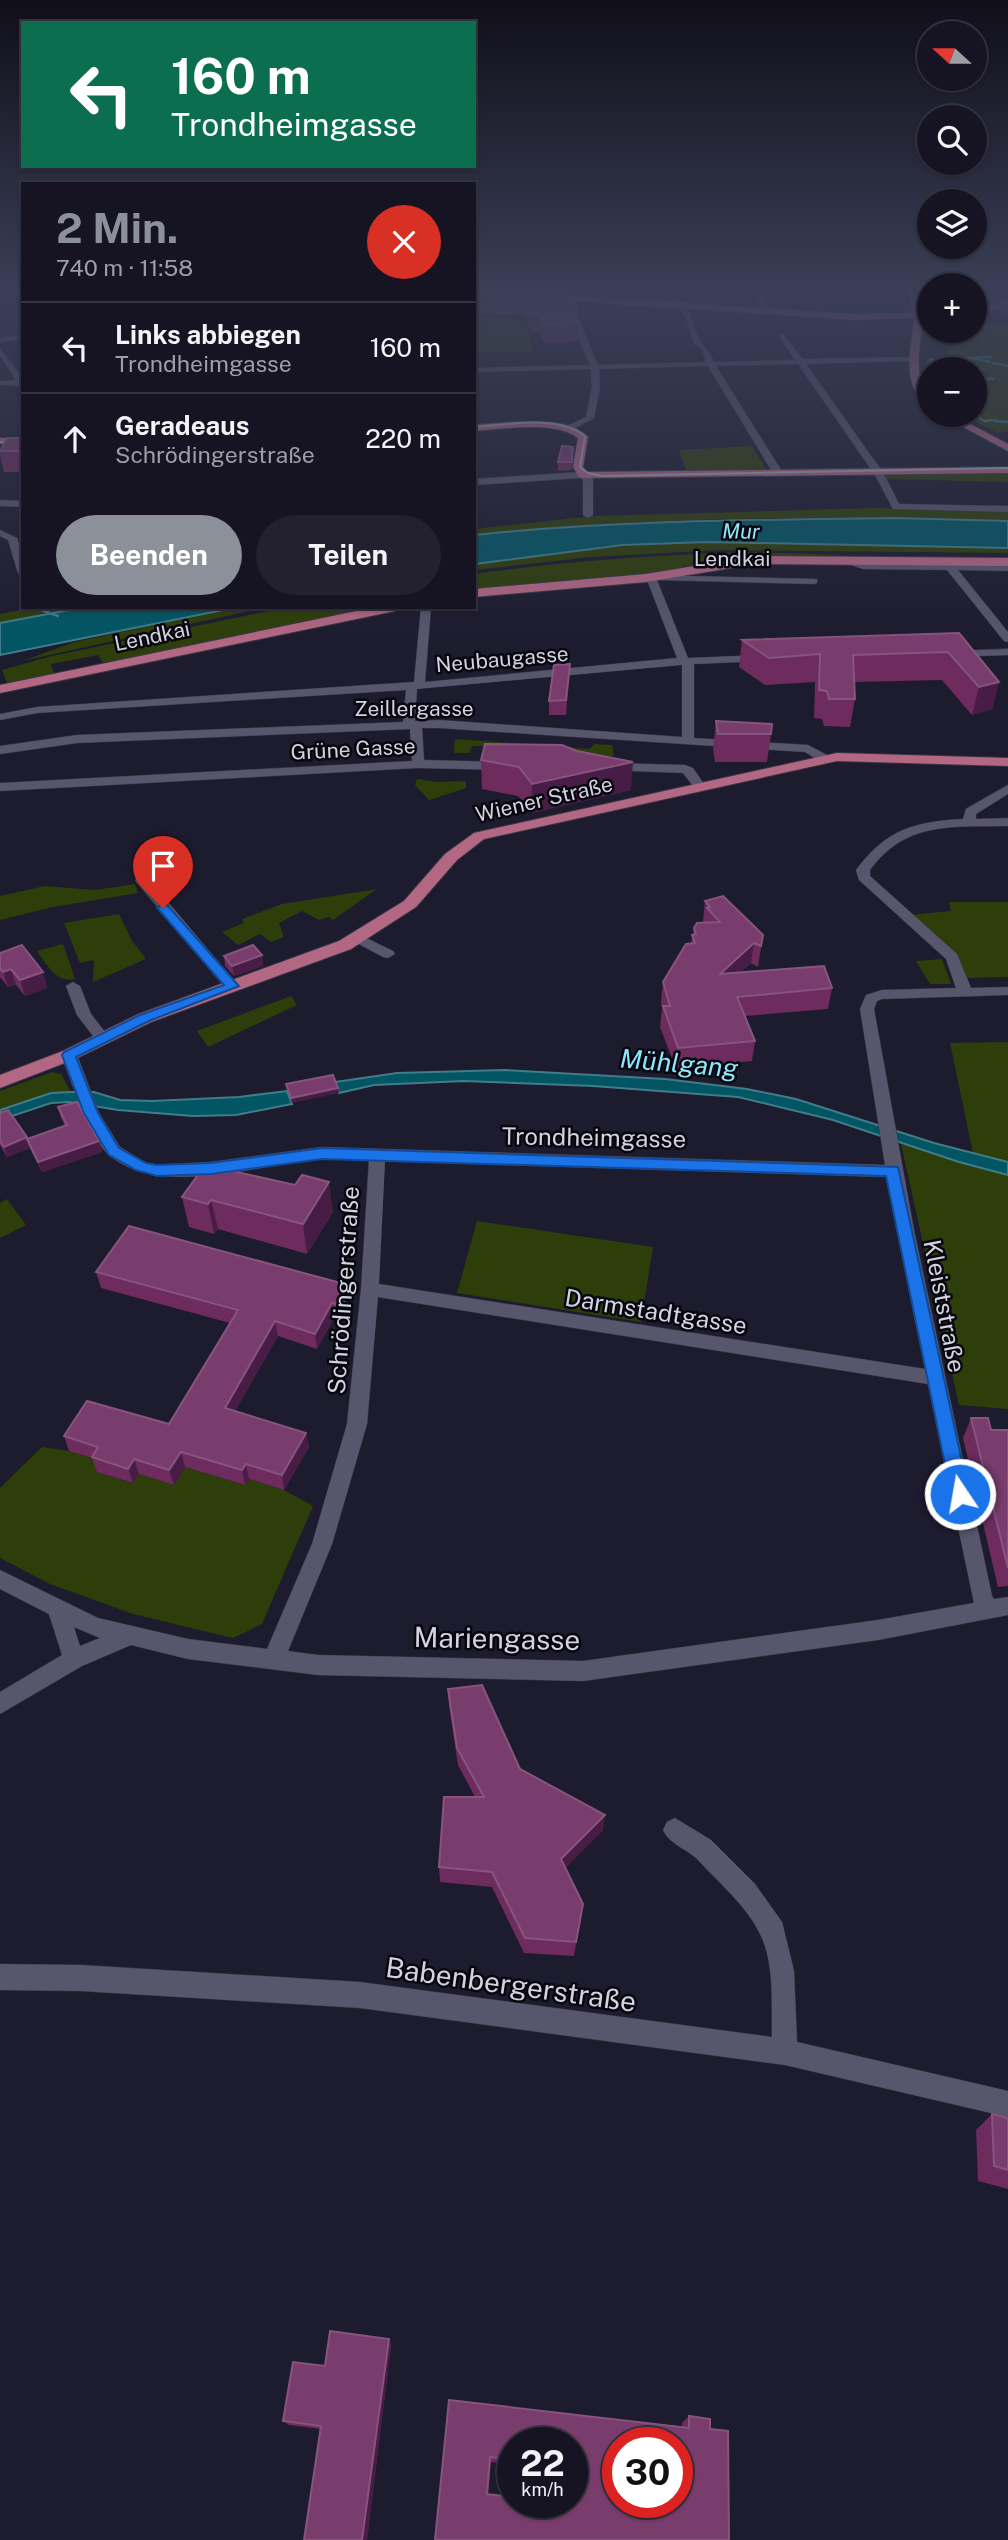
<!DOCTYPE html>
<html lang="de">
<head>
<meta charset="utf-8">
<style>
  :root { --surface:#161422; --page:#23212f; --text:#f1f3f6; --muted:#9e9ea5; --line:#353340; --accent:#8c9099 }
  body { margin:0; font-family:"Public Sans",sans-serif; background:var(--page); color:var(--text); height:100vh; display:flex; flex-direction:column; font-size:26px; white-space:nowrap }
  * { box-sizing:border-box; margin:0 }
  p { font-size:23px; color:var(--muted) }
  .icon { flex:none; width:38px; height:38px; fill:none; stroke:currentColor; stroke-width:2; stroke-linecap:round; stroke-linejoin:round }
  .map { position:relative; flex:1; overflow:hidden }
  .panel { position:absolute; left:21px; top:182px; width:455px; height:427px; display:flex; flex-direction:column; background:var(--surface); border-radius:0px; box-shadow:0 2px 5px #0004,0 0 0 2px var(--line) }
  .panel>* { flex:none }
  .banner { position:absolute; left:21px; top:21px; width:455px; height:147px; border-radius:0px; box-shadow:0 2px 5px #0004,0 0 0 2px var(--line); background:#0b6e4f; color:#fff; overflow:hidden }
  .needle { width:46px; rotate:291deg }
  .buttons { position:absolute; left:917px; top:21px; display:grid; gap:14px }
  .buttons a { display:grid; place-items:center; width:70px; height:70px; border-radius:50%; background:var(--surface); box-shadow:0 2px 5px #0004,0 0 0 2px var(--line); font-size:35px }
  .speed { position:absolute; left:497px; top:2427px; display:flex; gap:14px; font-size:35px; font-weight:700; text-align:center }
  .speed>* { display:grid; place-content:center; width:91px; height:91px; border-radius:50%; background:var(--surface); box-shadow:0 2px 5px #0004,0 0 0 2px var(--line); line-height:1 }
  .speed small { font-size:18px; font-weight:400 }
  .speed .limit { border:10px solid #d22; background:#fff; color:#111 }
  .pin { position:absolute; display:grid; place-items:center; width:60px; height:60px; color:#fff; margin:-72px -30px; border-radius:50% 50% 50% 0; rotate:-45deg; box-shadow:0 0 7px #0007 }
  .pin .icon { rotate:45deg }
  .me { position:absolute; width:77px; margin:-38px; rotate:348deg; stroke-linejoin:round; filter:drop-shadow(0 0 5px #0008) }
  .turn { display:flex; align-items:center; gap:24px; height:147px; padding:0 35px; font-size:32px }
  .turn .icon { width:91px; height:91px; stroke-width:2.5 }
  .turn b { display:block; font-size:49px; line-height:60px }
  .round { display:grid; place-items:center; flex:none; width:74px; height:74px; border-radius:37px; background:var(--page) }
  .head { display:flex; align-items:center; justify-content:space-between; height:119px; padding:0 35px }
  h1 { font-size:42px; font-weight:700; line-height:52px; color:var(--accent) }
  .action { display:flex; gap:14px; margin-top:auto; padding:14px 35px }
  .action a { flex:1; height:80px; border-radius:42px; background:var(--accent); color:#fff; font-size:28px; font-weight:700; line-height:80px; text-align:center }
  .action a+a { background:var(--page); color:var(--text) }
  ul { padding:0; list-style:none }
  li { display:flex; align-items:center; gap:21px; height:91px; padding:0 35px; border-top:2px solid var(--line) }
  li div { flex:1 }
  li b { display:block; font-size:26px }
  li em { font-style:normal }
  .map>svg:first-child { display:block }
</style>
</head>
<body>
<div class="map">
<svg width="1008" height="2540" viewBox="0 0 1008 2540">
  <rect width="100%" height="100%" fill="#1d1b2e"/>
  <!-- green -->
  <g fill="#2e3e0a">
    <path d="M474,316L525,320L534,352H474Z"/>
    <path d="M975,320L1008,324V431L997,433L963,415H975V369H929V381L928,378L926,359H945L950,346L943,345V331H975Z"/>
    <path d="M752,446L766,469L686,471L679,450Z"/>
    <path d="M888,474H1008V482L885,479Z"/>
    <path d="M873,508L1008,510V521C830,516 651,516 474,535V529L594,516Z"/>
    <path d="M707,542L1008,548V553L720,550L589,557L474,570V564C551,551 629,545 707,542Z"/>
    <path d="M748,552L845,555L733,556L653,573L474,591V574C565,561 657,555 748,552Z"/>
    <path d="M37,607H85L0,623V614Z"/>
    <path d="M238,607H267L22,661L75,642Z"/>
    <path d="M287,607H379L104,664L98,655L51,664L54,674L7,683L2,670L48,657Z"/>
    <path d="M455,739L590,749L594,744L612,745L614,756C566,757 519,747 472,746L469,753H454Z"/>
    <path d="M417,779L437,782L466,781V788L429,800L415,785Z"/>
    <path d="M135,884L138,893L53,907L0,920V896L45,886L95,890Z"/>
    <path d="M377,889L333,920L329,917L319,920L302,911L279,923L284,937L271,942L260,934L238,945L222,932L244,923L242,919L282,904Z"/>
    <path d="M949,902H1008V977L965,978L909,915L951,911Z"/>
    <path d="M119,914L132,941L146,959L93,982L94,960L80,963L64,923Z"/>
    <path d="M63,944L75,979C56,983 47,965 37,951Z"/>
    <path d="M942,959L951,984H930L916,961Z"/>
    <path d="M291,996L297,1005L208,1047L197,1031Z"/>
    <path d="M1008,1042V1409L959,1405L901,1144L973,1153L950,1043Z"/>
    <path d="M52,1072L61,1074L71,1092L51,1093L0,1110V1091Z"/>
    <path d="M7,1199L26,1225L0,1238V1203Z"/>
    <path d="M477,1221L653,1247L641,1322L457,1293Z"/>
    <path d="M42,1447L69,1451L103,1462L97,1472L132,1483L139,1474L174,1485L185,1467L245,1485L249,1479L284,1490L313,1506L262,1624L233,1638L133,1614L50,1584L0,1558V1488Z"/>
  </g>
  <!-- water -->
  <g fill="#025664" stroke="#417c89" stroke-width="2">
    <path d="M895,518L1008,521V548L707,542L623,545L474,564V535C614,520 754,520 895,518Z"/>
    <path d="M85,607H238L0,655V623Z"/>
    <path d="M505,1070L665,1079L747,1089L796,1099L934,1143L1008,1162V1175L959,1162L833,1120L738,1097L593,1086L464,1081L374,1085L339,1093L335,1082L397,1073Z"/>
    <path d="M287,1091L292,1104L236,1115L193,1116L118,1110L69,1102L51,1103L0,1120V1110L51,1093L71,1092H94L120,1100L152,1101L239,1097Z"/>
  </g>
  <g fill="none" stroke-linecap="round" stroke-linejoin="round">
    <!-- stream -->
    <g stroke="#417c89" stroke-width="2.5">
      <path d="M977,357H991"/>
      <path d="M930,359L939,369"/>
      <path d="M931,360L972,358L990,362"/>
      <path d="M993,363L1008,366"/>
      <path d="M975,378L993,379"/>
      <path d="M975,415L984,421L995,420"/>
      <path d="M995,421L1008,422"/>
      <path d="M36,608L58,616"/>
    </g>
    <defs>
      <g id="minor">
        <path d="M666,287H674L680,306L686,303L690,305L686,308C694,319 694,332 701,342C706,349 710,352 714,362L795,360L779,336L783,334L803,359L916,357L913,361L806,364L884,474L899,504L1008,506V512L893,509L875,475L798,364L716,366L783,473L778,476L773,473L708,366L599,369L600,387L594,418L570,431L567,426L586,417L592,387L591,369L474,372V368L590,365L569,315V300L573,298L577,300V315L598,365L706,362L702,349L694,344L686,318L679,307L673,305Z"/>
        <path d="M751,287H759L770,313H764Z"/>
        <path d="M23,335V339L0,342V338Z"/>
        <path d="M0,348L23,378V386L0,385V381L16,380L0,356Z"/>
        <path d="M583,472L593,479V515L588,518L583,515V480L581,478L474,485V479Z"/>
        <path d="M0,500L23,501V507L0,506Z"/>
        <path d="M0,530L17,538L23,556V576L18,573L8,540L0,536Z"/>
        <path d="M855,557L863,563L1008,565V571L958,570L1008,632V642L1004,641L947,570L863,569L851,565L850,560Z"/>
        <path d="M647,575L817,579V583L813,584L657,580L688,658L763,655L768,658L763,661L694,664V738L808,745L829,756V762H821L805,752L439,728H422L424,760L506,762L512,766L506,770L418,768L0,791V783L412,761L410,729L77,743L0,754V746L77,735L403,722L406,690L37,713L0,720V714L37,707L414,682L421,607H431L425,682L677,658L646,577ZM682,665V737L439,720L415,721L417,689Z"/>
        <path d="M1008,649V655L952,657L947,654L952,651Z"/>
        <path d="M611,763L685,765L693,768L706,787L700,791L696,790L683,773L607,770L605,767Z"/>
        <path d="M1008,785V794L976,814V819L1008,818V826C952,827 906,821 870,870V876L957,954L971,988L1008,987V995L882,999L877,1001L874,1009L914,1230L992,1596L994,1599L1008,1597V1615L878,1640L583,1681L318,1675L188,1659L131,1645L82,1666L0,1714V1692L62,1655L49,1614L0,1589V1570L98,1618L188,1639L267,1649L312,1544L347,1424L361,1289L369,1160C353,1160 336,1158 320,1159C259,1164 163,1198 110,1156C91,1141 71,1080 61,1055L64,1052L69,1050L77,1055L99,1113L120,1147L146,1163L157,1165L211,1162L322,1147L885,1165L860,1009L866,995L882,990L956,988L946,959L859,880L856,870C887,829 913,822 963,819L966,809ZM385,1161L887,1177L925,1369L379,1284ZM378,1297L928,1384L974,1603L878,1620L583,1661L318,1655L288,1651L332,1544L367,1424ZM74,1627L100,1638L80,1646Z"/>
        <path d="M142,876L147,877L237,984L239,987L237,990H227L137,883L135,880Z"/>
        <path d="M358,934L393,951L395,954L388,958L383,957L353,941V935Z"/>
        <path d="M73,982L80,986L91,1014L109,1037L106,1040H96L77,1015L66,986Z"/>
        <path d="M675,1818L711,1840L755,1884L782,1922L794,1971L797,2042L1008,2091V2117L785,2065L360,2008L81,1991L0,1990V1964L81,1965L360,1982L772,2037C771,2006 775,1965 761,1936C748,1907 720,1884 699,1861C688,1849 670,1845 663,1830L667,1822Z"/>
      </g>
      <g id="major">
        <path d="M907,287H915L922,313L929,312V318H922C922,335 917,354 919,371C920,384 930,392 929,404C899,388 912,345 914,318L854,320L540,299L536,296L540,293L854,314L913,313Z"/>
        <path d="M1008,297V304L998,309L975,312V306L996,304Z"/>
        <path d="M941,415H953L1008,444V451Z"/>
        <path d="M515,422C539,422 570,419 588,437L583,467L586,472L1008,467V473L583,478L579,477L573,467L578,438C555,420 502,429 474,431V425Z"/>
        <rect x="0" y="438" width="23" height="6"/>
        <path d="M755,556L1008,558V566L755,564L646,582L474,597V589L646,574Z"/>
        <path d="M376,607H401L395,611L0,693V685Z"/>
        <path d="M837,753L1008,758V766L837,761L484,839L457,860L416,907L351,949L151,1022L75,1059L0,1088V1075L63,1051L139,1014L339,941L404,901L445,854L474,833Z"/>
      </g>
    </defs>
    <!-- minor casing -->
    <use href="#minor" stroke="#393746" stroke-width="1"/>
    <!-- major casing -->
    <use href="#major" stroke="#393746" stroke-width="2"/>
    <!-- minor -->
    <use href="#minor" fill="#57566c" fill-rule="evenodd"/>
    <!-- major -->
    <use href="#major" fill="#b26783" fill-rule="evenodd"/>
    <!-- tram -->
    <g stroke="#acabba" stroke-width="2">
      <path d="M474,427C507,425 557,414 585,436L580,467L588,473L602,476L1008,468"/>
      <path d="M0,442L23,441"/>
    </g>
  </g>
  <!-- wall -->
  <g fill="#6d2b5e" fill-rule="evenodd">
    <path d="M474,287H564L578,323V342L544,343L539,332H531L524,314H474Z"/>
    <path d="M1008,300V317L997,312L1000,301Z"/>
    <path d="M23,438V472H4L0,455V450Z"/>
    <path d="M573,447L572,470L558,471V462Z"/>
    <path d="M959,633L999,682L992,709L972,715L942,680L854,682L855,699L850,727L824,726L822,719L814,718L815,682L765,685L739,667L742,640Z"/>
    <path d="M570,664L566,715H549V701Z"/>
    <path d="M716,721L771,734L767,762H715L713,749Z"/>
    <path d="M577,751L631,790L531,813L518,796L482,789L481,760Z"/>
    <path d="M705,901L763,935L758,967L751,963L741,972L832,988L828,1009L745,1016L755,1041L752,1061L676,1069L660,1027L662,1008L661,1002L663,982L691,943L694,928L704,923L703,921Z"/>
    <path d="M0,953L43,972L47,988L25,996L16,985L8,987L0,977Z"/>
    <path d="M262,955L263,966L234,976L225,966L224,956Z"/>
    <path d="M58,1107L99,1141L102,1152L42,1172L30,1148L7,1157L0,1145V1113L27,1139L65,1126L61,1118Z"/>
    <path d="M295,1185L333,1212L307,1254L218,1229L214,1234L189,1227L182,1197Z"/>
    <path d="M96,1272L345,1289L347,1304L346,1321L334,1318L317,1349L278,1336L235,1411L306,1433L309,1447L284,1490L249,1479L245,1485L185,1467L174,1485L139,1474L133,1483L97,1472L92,1458L69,1451L64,1436L169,1424L230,1323L101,1288Z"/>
    <path d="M971,1418L991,1430H1008V1586L998,1587L963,1438Z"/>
    <path d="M448,1689L520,1769L603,1830L565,1868L583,1904L574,1956L524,1953L492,1887L440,1882L439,1867L475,1797L458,1765L449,1706Z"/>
    <path d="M992,2114L1008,2118V2189L978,2181L976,2130Z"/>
    <path d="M389,2339L391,2345L367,2540H304L321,2429L289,2425L283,2421L325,2366Z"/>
    <path d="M449,2400L682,2427V2423L689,2416L710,2429L729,2540H435ZM513,2443H572V2470H574L572,2502L488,2494L491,2462L513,2465Z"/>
  </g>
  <!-- shaded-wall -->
  <g fill="#481d45">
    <path d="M999,682L992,709L972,715L979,687Z"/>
    <path d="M633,762L631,790L531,813L532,784Z"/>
    <path d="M754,943L751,963L717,994L720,974Z"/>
    <path d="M262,955L263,966L234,976L232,966Z"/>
    <path d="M11,969L16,985L8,987L3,972Z"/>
    <path d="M43,972L47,988L25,996L20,980Z"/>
    <path d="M338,1088L339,1093L292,1103L291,1098Z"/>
    <path d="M27,1137L30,1148L7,1157L4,1147Z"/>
    <path d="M99,1141L102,1152L42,1172L38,1162Z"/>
    <path d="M329,1182L333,1212L307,1254L303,1224Z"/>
    <path d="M211,1200L218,1229L214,1234L208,1204Z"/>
    <path d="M345,1289L347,1304L346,1321L344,1306Z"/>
    <path d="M332,1303L334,1318L317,1349L315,1334Z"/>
    <path d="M275,1321L278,1336L228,1423L225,1408Z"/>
    <path d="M306,1433L309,1447L284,1490L282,1475Z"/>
    <path d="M181,1452L185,1467L174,1485L169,1470Z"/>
    <path d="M134,1459L139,1474L133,1483L128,1469Z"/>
    <path d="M246,1464L249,1479L245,1485L242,1470Z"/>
    <path d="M605,1815L603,1830L559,1874L561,1859Z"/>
    <path d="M583,1904L581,1919L574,1956L576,1942Z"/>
    <path d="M389,2339L391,2345L367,2540H362Z"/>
  </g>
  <!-- building -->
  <g fill="#783d6c" stroke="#86547e" stroke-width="2" fill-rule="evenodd">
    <path d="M474,287H564L578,323L544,324L539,313H532L524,296L474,295Z"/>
    <path d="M1008,300V305L1000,301Z"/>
    <path d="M7,438H23V451H0Z"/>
    <path d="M562,446L573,447L572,462H558Z"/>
    <path d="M959,633L999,682L979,687L948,652L853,655L855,699H829L827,691L819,690L820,654L769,658L742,640Z"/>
    <path d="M570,664L566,700L549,701L554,665Z"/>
    <path d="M716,721L772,724L771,734H718Z"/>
    <path d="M485,744L562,745L577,751L633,762L532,784L519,767L481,760Z"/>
    <path d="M723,896L763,935L761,946L754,943L720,974L824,966L832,988L737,997L755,1041L678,1048L663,1006H670L663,982L686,944L695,943L692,935L696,934L694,928L697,923L720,922L707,908L710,907L705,901Z"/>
    <path d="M22,945L43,972L20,980L11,969L3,972L0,968V953Z"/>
    <path d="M253,945L262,955L232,966L224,956Z"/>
    <path d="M333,1075L338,1088L291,1098L286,1084Z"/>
    <path d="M77,1102L99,1141L38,1162L27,1139L67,1125L58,1107Z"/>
    <path d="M8,1110L27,1137L4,1147L0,1141V1113Z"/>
    <path d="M205,1165L295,1185L302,1175L329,1182L303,1224L211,1200L208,1204L182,1197Z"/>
    <path d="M129,1226L337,1282L345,1289L344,1306L332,1303L315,1334L275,1321L225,1408L306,1433L282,1475L246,1464L242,1470L181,1452L169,1470L134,1459L128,1469L92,1457L98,1447L64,1436L87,1401L169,1424L238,1310L96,1272Z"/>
    <path d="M971,1418H988L991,1430H1008V1568Z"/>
    <path d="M482,1685L520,1769L605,1815L561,1859L583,1904L576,1942L525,1938L492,1872L439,1867L444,1797H484L457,1748L448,1689Z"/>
    <path d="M992,2114L1008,2118V2170L994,2166Z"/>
    <path d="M330,2331L389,2339L362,2540H304L321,2426L283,2421L293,2362L325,2366Z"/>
    <path d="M449,2400L689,2428V2416L710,2419V2429L728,2431L729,2540H435ZM513,2443H572V2465H576L575,2503L513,2502V2497L487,2494L490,2457L513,2459ZM618,2443H677V2502H618Z"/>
  </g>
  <!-- sky -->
  <linearGradient id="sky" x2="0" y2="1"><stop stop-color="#100f19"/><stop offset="0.45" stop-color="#3a3f57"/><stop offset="1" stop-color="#3a3f57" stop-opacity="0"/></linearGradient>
  <rect width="1008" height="643" fill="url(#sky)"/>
  <!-- route -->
  <path fill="#1a73e8" stroke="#114b97" stroke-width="2" d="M163,904L167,905L239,986L149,1021L76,1057L98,1113L119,1148L146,1163L157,1165L211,1163L322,1148L898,1167L969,1494L966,1499L960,1502L954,1499L951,1494L886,1176L322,1159L211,1174L157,1176L136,1170L109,1155L84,1113L62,1055L64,1052L140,1015L224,985L159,910L157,908Z"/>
  <g text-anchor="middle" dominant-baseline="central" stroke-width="5" stroke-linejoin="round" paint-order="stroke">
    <!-- far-water labels -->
    <g font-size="21" font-style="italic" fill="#8de7fc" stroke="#08070f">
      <text transform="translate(741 531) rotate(1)">Mur</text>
    </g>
    <!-- far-street labels -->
    <g font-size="21" fill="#d3d3e0" stroke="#08070f">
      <text x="732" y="558">Lendkai</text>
      <text transform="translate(152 636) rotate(-12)">Lendkai</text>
      <text transform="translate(502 659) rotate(-5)">Neubaugasse</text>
      <text x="414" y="708">Zeillergasse</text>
      <text transform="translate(353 749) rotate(-3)">Grüne Gasse</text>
      <text transform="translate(544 799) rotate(-13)">Wiener Straße</text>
    </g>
    <!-- street labels -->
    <g font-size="24" fill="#d3d3e0" stroke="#08070f">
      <text transform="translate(594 1137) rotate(1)">Trondheimgasse</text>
      <text transform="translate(343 1290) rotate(-86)">Schrödingerstraße</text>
      <text transform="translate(945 1306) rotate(79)">Kleiststraße</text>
      <text transform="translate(656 1311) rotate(9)">Darmstadtgasse</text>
    </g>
    <!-- water labels -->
    <g font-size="26" font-style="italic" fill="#8de7fc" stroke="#08070f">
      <text transform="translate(679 1063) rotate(5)">Mühlgang</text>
    </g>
    <!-- near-street labels -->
    <g font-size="28" fill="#d3d3e0" stroke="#08070f">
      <text transform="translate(497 1638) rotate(1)">Mariengasse</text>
      <text transform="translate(511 1984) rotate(8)">Babenbergerstraße</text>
    </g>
  </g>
</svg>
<div class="buttons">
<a><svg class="needle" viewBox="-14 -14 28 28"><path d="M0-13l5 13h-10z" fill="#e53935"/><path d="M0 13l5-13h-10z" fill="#9e9ea5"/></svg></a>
<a><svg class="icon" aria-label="search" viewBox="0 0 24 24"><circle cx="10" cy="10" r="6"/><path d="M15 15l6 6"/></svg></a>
<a><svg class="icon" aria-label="layers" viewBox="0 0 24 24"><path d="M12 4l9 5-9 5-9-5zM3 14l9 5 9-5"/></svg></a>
<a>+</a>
<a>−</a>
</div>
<div class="speed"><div>22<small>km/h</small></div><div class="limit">30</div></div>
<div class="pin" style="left:163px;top:908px;background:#d93025"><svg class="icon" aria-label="arrive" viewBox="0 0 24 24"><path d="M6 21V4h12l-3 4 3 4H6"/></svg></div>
<svg class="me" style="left:960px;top:1494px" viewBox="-20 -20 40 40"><circle r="17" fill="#1a73e8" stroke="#fff" stroke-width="3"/><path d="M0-11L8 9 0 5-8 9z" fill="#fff"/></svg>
<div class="banner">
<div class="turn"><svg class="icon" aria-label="left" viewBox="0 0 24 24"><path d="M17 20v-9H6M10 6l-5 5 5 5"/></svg><div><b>160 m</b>Trondheimgasse</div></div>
</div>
<section class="panel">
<div class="head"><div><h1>2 Min.</h1><p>740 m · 11:58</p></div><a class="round" style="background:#d93025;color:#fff"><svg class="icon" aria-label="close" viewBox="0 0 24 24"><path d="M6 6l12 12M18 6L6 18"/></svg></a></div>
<ul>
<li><svg class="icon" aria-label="left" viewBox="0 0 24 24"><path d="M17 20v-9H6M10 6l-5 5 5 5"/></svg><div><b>Links abbiegen</b><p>Trondheimgasse</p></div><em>160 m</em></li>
<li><svg class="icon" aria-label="ahead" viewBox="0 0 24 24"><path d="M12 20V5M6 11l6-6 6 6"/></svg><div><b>Geradeaus</b><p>Schrödingerstraße</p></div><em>220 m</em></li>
</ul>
<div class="action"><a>Beenden</a><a>Teilen</a></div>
</section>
</div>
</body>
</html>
